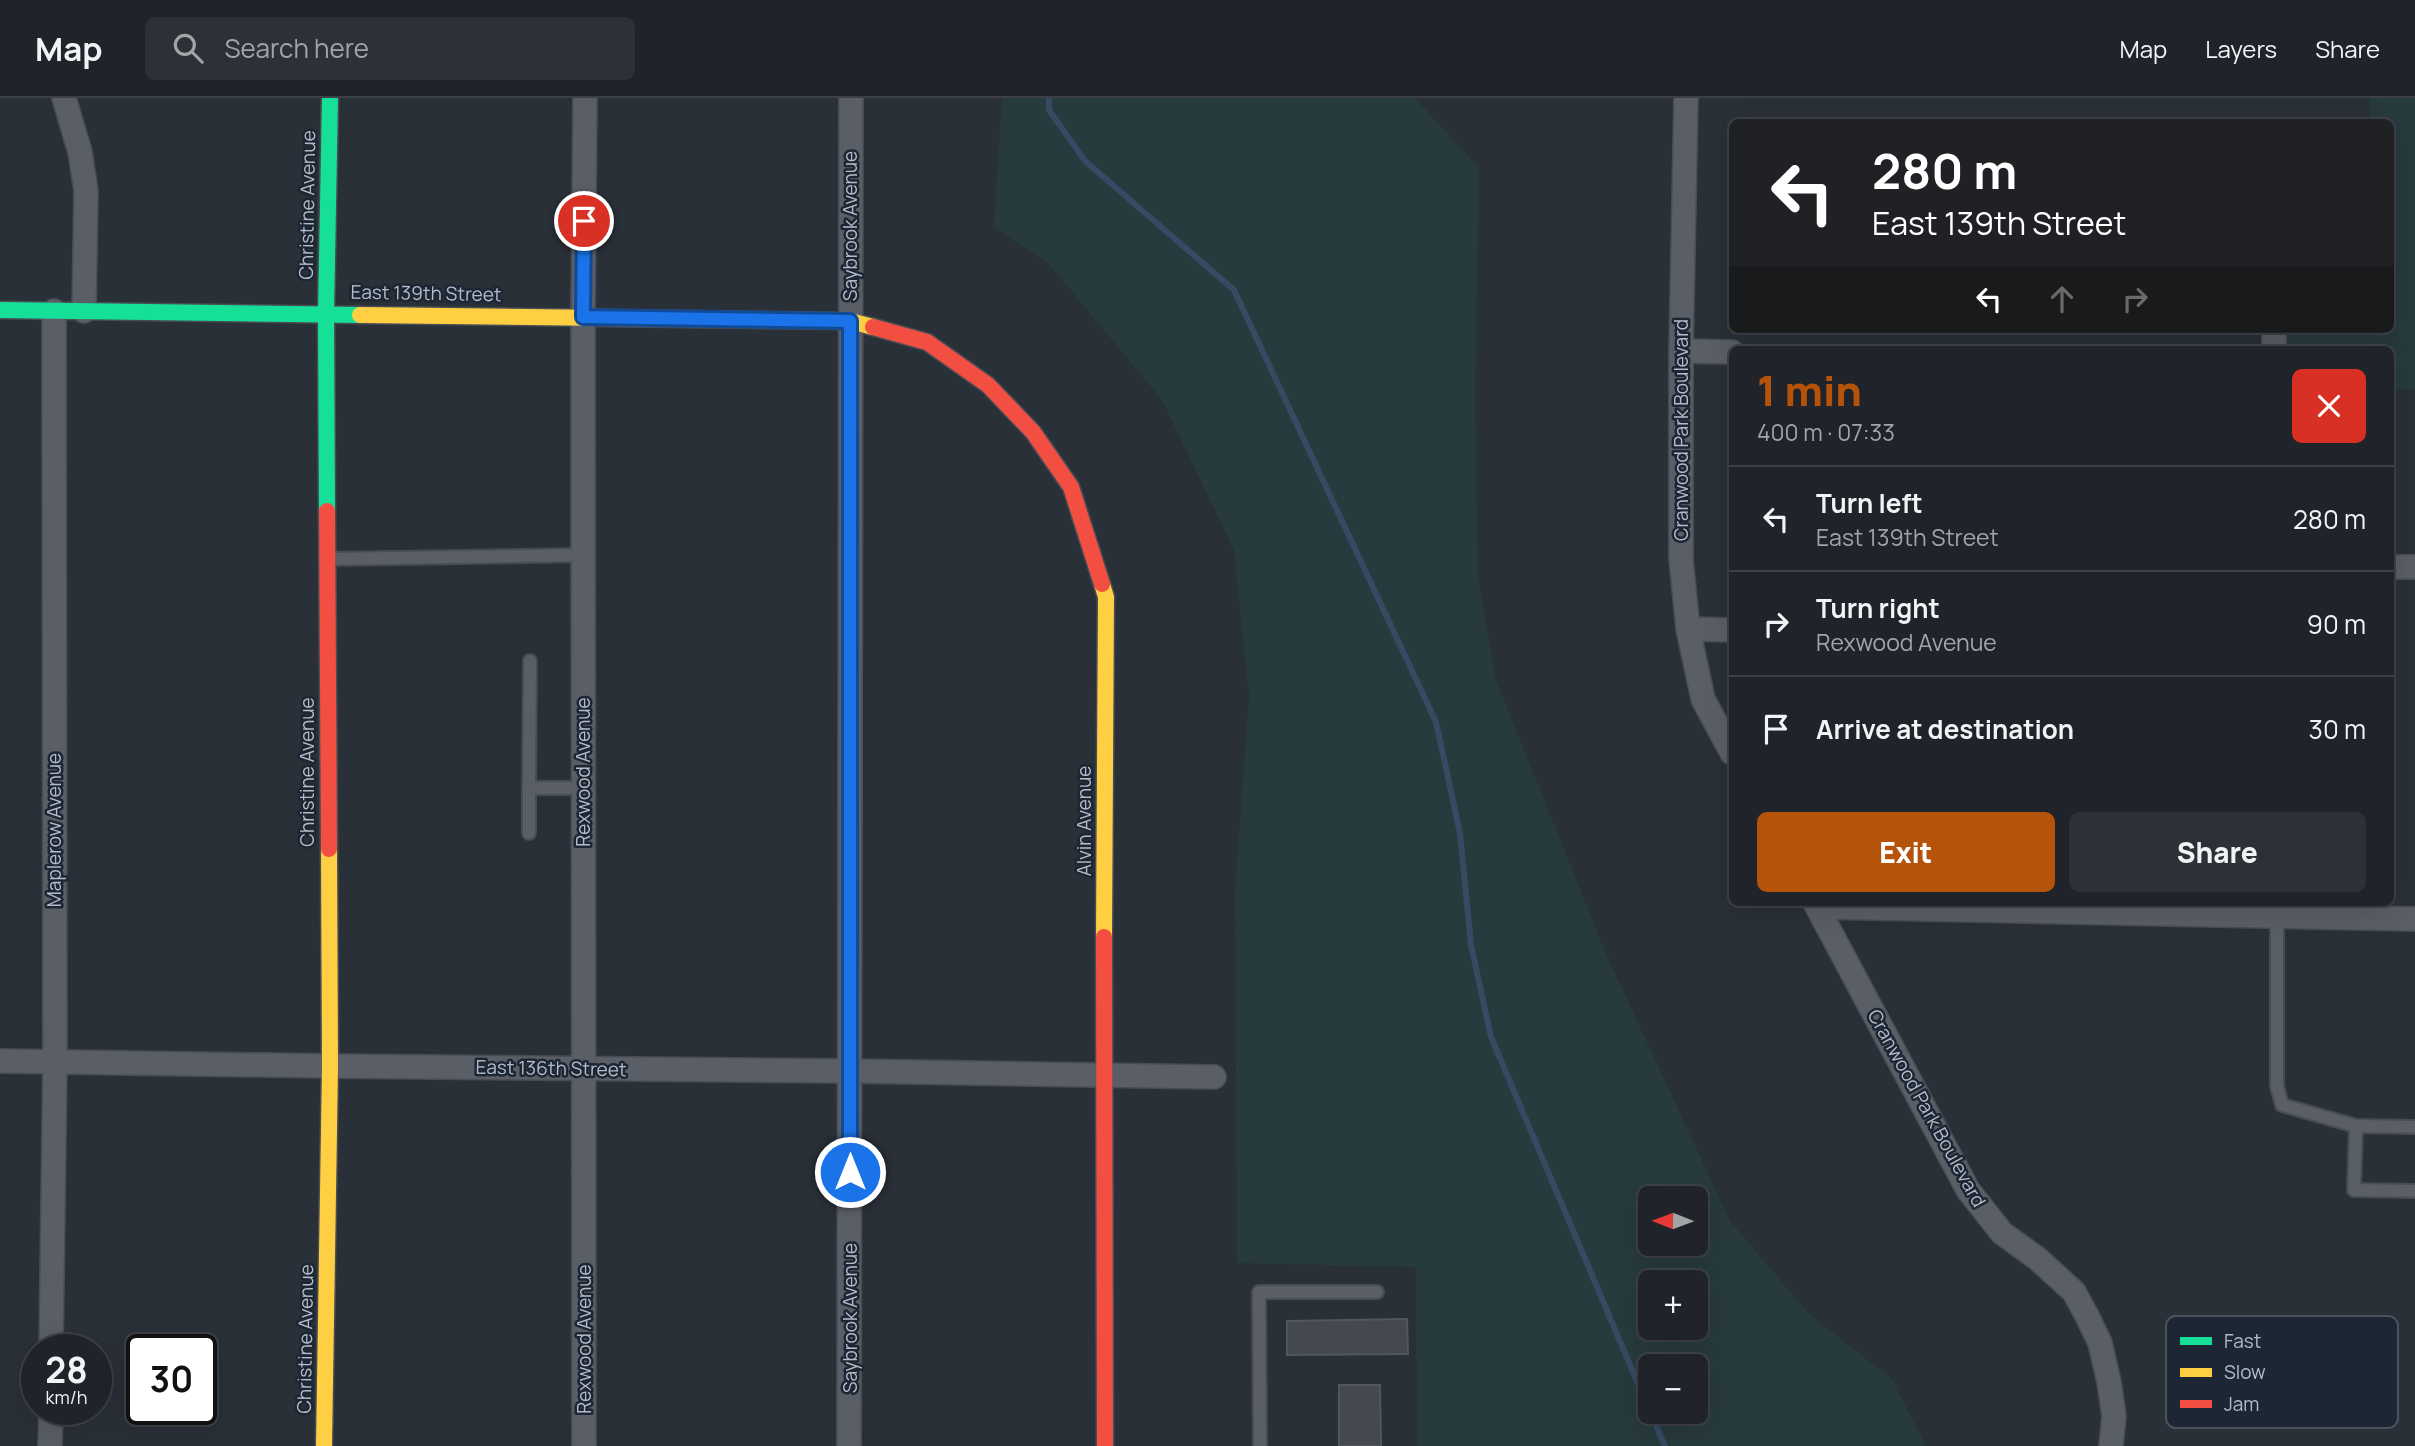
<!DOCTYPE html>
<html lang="en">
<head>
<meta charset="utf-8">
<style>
  :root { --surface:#20242a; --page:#2d3036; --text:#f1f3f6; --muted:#a2a4a8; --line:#3d4147; --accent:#b45309 }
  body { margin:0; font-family:Manrope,sans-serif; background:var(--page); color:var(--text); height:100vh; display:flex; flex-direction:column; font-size:26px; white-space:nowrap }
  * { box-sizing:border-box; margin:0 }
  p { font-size:23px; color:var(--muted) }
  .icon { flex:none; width:38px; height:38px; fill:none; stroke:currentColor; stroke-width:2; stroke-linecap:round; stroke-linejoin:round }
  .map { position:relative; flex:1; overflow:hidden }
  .sheet { position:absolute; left:1729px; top:248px; width:665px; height:560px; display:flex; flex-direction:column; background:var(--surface); border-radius:10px; box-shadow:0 7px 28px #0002,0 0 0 2px var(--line) }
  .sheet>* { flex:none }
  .banner { position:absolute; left:1729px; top:21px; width:665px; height:214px; border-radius:10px; box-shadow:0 7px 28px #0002,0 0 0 2px var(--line); background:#202124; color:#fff; overflow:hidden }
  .needle { width:46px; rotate:271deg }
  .tools { position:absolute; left:1638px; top:1088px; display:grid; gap:14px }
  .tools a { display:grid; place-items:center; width:70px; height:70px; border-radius:10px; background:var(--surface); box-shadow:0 7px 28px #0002,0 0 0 2px var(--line); font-size:35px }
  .speed { position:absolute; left:21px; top:1236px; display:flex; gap:14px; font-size:35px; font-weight:700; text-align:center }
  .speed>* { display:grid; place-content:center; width:91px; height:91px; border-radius:50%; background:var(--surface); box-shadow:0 7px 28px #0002,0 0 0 2px var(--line); line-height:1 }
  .speed small { font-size:18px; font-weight:400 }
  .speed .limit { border:4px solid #111; border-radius:10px; background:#fff; color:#111 }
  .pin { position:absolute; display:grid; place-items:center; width:60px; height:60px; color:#fff; margin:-30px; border:4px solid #fff; border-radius:50%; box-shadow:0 2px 7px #0007 }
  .me { position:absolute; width:77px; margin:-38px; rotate:0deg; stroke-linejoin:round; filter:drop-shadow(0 0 5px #0008) }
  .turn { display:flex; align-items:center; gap:24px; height:147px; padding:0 28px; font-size:32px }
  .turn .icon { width:91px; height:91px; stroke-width:2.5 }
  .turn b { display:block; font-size:49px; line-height:60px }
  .lanes { display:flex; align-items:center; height:66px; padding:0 28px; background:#0003; justify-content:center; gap:35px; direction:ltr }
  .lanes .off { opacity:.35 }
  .round { display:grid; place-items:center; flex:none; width:74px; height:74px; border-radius:10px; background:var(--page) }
  .headline { display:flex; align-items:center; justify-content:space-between; height:119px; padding:0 28px }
  h1 { font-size:42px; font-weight:800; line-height:52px; color:var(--accent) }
  .action { display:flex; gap:14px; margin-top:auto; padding:14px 28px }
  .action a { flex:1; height:80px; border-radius:10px; background:var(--accent); color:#fff; font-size:28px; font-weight:800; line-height:80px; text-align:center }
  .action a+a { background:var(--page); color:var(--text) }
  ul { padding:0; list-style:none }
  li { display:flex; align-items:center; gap:21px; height:105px; padding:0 28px; border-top:2px solid var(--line) }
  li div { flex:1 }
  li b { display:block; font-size:26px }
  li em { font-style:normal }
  header { display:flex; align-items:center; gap:42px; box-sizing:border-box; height:98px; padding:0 35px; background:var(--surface); border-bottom:2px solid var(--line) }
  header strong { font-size:33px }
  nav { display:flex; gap:38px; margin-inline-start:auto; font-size:24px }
  .search { width:490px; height:63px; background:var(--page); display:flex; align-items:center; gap:18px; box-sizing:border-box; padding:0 24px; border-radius:10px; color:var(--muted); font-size:26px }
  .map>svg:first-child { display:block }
</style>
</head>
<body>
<header>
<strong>Map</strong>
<div class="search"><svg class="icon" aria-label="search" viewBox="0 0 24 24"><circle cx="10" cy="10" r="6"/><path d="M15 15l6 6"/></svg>Search here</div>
<nav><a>Map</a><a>Layers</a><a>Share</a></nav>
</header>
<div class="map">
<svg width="2415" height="1348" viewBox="0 0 2415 1348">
  <rect width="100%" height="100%" fill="#2a3038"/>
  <!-- green -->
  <g fill="#273a3e" fill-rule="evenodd">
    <path d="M1002,0H1415L1479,70L1475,293L1478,481L1496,582L1606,856L1730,1123L1809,1216L1892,1281L1926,1348H1417L1416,1169L1237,1165L1235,792L1249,597L1234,452L1162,302L1048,165L994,129ZM1650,1101H1696V1146H1650ZM1650,1185H1696V1230H1650ZM1650,1269H1696V1314H1650Z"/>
    <path d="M2370,0H2415V291H2391L2390,252H2274V231H2390V24H2370Z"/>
  </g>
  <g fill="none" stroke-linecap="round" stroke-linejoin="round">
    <!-- stream -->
    <g stroke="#384963" stroke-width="6">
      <path d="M1049,0V12L1085,63L1234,192L1436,624L1460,735L1471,847L1491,939L1650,1314"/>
      <path d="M1650,1314L1665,1348"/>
    </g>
  </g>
  <!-- building -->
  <g fill="#444950" stroke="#52575f" stroke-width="2">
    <path d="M1407,1221L1408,1256L1287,1257V1223Z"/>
    <path d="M1339,1287H1380L1381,1348H1339Z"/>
  </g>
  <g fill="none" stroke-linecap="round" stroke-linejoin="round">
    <defs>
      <g id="lane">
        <path d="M327,461L583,457"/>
        <path d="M530,563L529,690H583"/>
        <path d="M529,735V690"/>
        <path d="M2277,817V988L2282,1007L2356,1028"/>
        <path d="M2415,1029L2356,1028L2354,1092L2415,1093"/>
        <path d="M1260,1348L1259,1194H1377"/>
      </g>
      <g id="street">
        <path d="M64,0L80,54L86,93L84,213"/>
        <path d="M1686,0L1681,253V461L1688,531L1703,601L1732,655"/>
        <path d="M2274,252V231"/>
        <path d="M1681,253L1732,254"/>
        <path d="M2390,469H2415"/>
        <path d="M1688,531L1732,532"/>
        <path d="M1815,805L1968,1092L2002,1135L2038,1161L2074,1194L2087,1218L2100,1245L2109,1284L2114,1318L2111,1348"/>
        <path d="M1818,809L2415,821"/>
        <path d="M0,963L330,968L850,973L1214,979"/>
        <path d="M51,1251L55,963L54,213"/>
        <path d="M50,1348L51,1311"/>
        <path d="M584,1348L583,219L585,0"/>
        <path d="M849,1348L851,0"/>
      </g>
      <g id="fast">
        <path d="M0,212L360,217"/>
        <path d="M327,413L326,215L330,0"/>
      </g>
      <g id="slow">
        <path d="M360,217L850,223L873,229"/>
        <path d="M1102,486L1106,499L1104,839"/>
        <path d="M324,1348L330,968L329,751"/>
      </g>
      <g id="jam">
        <path d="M873,229L927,244L988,287L1033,334L1071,389L1102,486"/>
        <path d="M327,413L329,751"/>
        <path d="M1104,839L1105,1348"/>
      </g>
    </defs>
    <!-- lane casing -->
    <use href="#lane" stroke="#484c53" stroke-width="16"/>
    <!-- street casing -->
    <use href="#street" stroke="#484c53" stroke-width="26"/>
    <!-- fast casing -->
    <use href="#fast" stroke="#484c53" stroke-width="19"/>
    <!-- slow casing -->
    <use href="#slow" stroke="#484c53" stroke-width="19"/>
    <!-- jam casing -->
    <use href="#jam" stroke="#484c53" stroke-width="19"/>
    <!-- lane -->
    <use href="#lane" stroke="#5a5e66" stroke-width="12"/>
    <!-- street -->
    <use href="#street" stroke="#5a5e66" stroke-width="23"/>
    <!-- fast -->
    <use href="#fast" stroke="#16e098" stroke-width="16"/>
    <!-- slow -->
    <use href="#slow" stroke="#ffcf43" stroke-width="16"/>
    <!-- jam -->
    <use href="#jam" stroke="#f24e42" stroke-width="16"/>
  </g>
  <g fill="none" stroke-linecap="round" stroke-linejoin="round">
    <defs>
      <path id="route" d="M584,123L583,219L850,223V1074"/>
    </defs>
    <!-- route casing -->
    <use href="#route" stroke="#114b97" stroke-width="18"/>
    <!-- route -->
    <use href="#route" stroke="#1a73e8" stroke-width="12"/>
  </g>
  <g text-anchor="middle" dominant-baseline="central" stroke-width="5" stroke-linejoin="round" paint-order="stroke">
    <!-- street labels -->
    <g font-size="19" fill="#b4bcc9" stroke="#1d2633">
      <text transform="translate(307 107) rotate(-89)">Christine Avenue</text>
      <text transform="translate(850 128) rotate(-90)">Saybrook Avenue</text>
      <text transform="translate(426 195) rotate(1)">East 139th Street</text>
      <text transform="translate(1681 332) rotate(-90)">Cranwood Park Boulevard</text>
      <text transform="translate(307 674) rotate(-90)">Christine Avenue</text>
      <text transform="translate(583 674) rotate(-90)">Rexwood Avenue</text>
      <text transform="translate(1084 723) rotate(-90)">Alvin Avenue</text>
      <text transform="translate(54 732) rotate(-90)">Maplerow Avenue</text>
      <text transform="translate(551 970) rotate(1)">East 136th Street</text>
      <text transform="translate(1927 1010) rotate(61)">Cranwood Park Boulevard</text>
      <text transform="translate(850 1220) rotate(-90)">Saybrook Avenue</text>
      <text transform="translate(305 1241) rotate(-89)">Christine Avenue</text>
      <text transform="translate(584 1241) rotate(-90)">Rexwood Avenue</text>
    </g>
  </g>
  <!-- legend -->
  <rect x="2166" y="1218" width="232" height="112" rx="10" fill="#1d2633" stroke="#4a5360" stroke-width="2"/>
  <rect x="2180" y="1239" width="32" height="8" fill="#16e098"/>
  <rect x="2180" y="1270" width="32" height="9" fill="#ffcf43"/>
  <rect x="2180" y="1302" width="32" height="8" fill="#f24e42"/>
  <g font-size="19" fill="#b4bcc9">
    <text x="2224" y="1250">Fast</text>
    <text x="2224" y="1281">Slow</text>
    <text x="2224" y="1313">Jam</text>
  </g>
</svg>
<div class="tools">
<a><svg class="needle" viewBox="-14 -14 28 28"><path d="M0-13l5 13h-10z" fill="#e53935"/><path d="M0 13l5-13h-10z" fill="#a2a4a8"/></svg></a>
<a>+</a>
<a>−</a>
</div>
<div class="speed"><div>28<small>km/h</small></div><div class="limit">30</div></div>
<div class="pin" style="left:584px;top:123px;background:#d93025"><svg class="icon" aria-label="arrive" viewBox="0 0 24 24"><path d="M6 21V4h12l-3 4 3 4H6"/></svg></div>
<svg class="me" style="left:850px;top:1074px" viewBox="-20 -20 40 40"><circle r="17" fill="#1a73e8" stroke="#fff" stroke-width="3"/><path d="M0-11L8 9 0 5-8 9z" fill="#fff"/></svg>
<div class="banner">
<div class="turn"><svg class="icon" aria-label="left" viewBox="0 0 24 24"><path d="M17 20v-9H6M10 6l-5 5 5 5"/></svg><div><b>280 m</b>East 139th Street</div></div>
<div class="lanes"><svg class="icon" aria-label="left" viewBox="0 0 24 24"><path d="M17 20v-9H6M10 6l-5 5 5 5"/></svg><svg class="icon off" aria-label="ahead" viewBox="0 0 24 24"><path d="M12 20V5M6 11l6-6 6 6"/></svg><svg class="icon off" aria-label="right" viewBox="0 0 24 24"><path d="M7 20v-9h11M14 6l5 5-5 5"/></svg></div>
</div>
<section class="sheet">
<div class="headline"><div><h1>1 min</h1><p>400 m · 07:33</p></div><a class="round" style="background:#d93025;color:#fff"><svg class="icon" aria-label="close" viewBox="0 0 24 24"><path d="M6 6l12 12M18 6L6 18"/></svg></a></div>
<ul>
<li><svg class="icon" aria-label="left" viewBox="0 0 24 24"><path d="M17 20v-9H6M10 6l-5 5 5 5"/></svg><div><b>Turn left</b><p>East 139th Street</p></div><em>280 m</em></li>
<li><svg class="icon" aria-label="right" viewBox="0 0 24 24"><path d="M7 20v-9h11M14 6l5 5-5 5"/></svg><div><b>Turn right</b><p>Rexwood Avenue</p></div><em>90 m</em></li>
<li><svg class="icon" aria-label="arrive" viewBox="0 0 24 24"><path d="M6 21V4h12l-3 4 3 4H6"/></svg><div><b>Arrive at destination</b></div><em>30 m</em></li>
</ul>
<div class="action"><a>Exit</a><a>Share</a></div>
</section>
</div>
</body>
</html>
